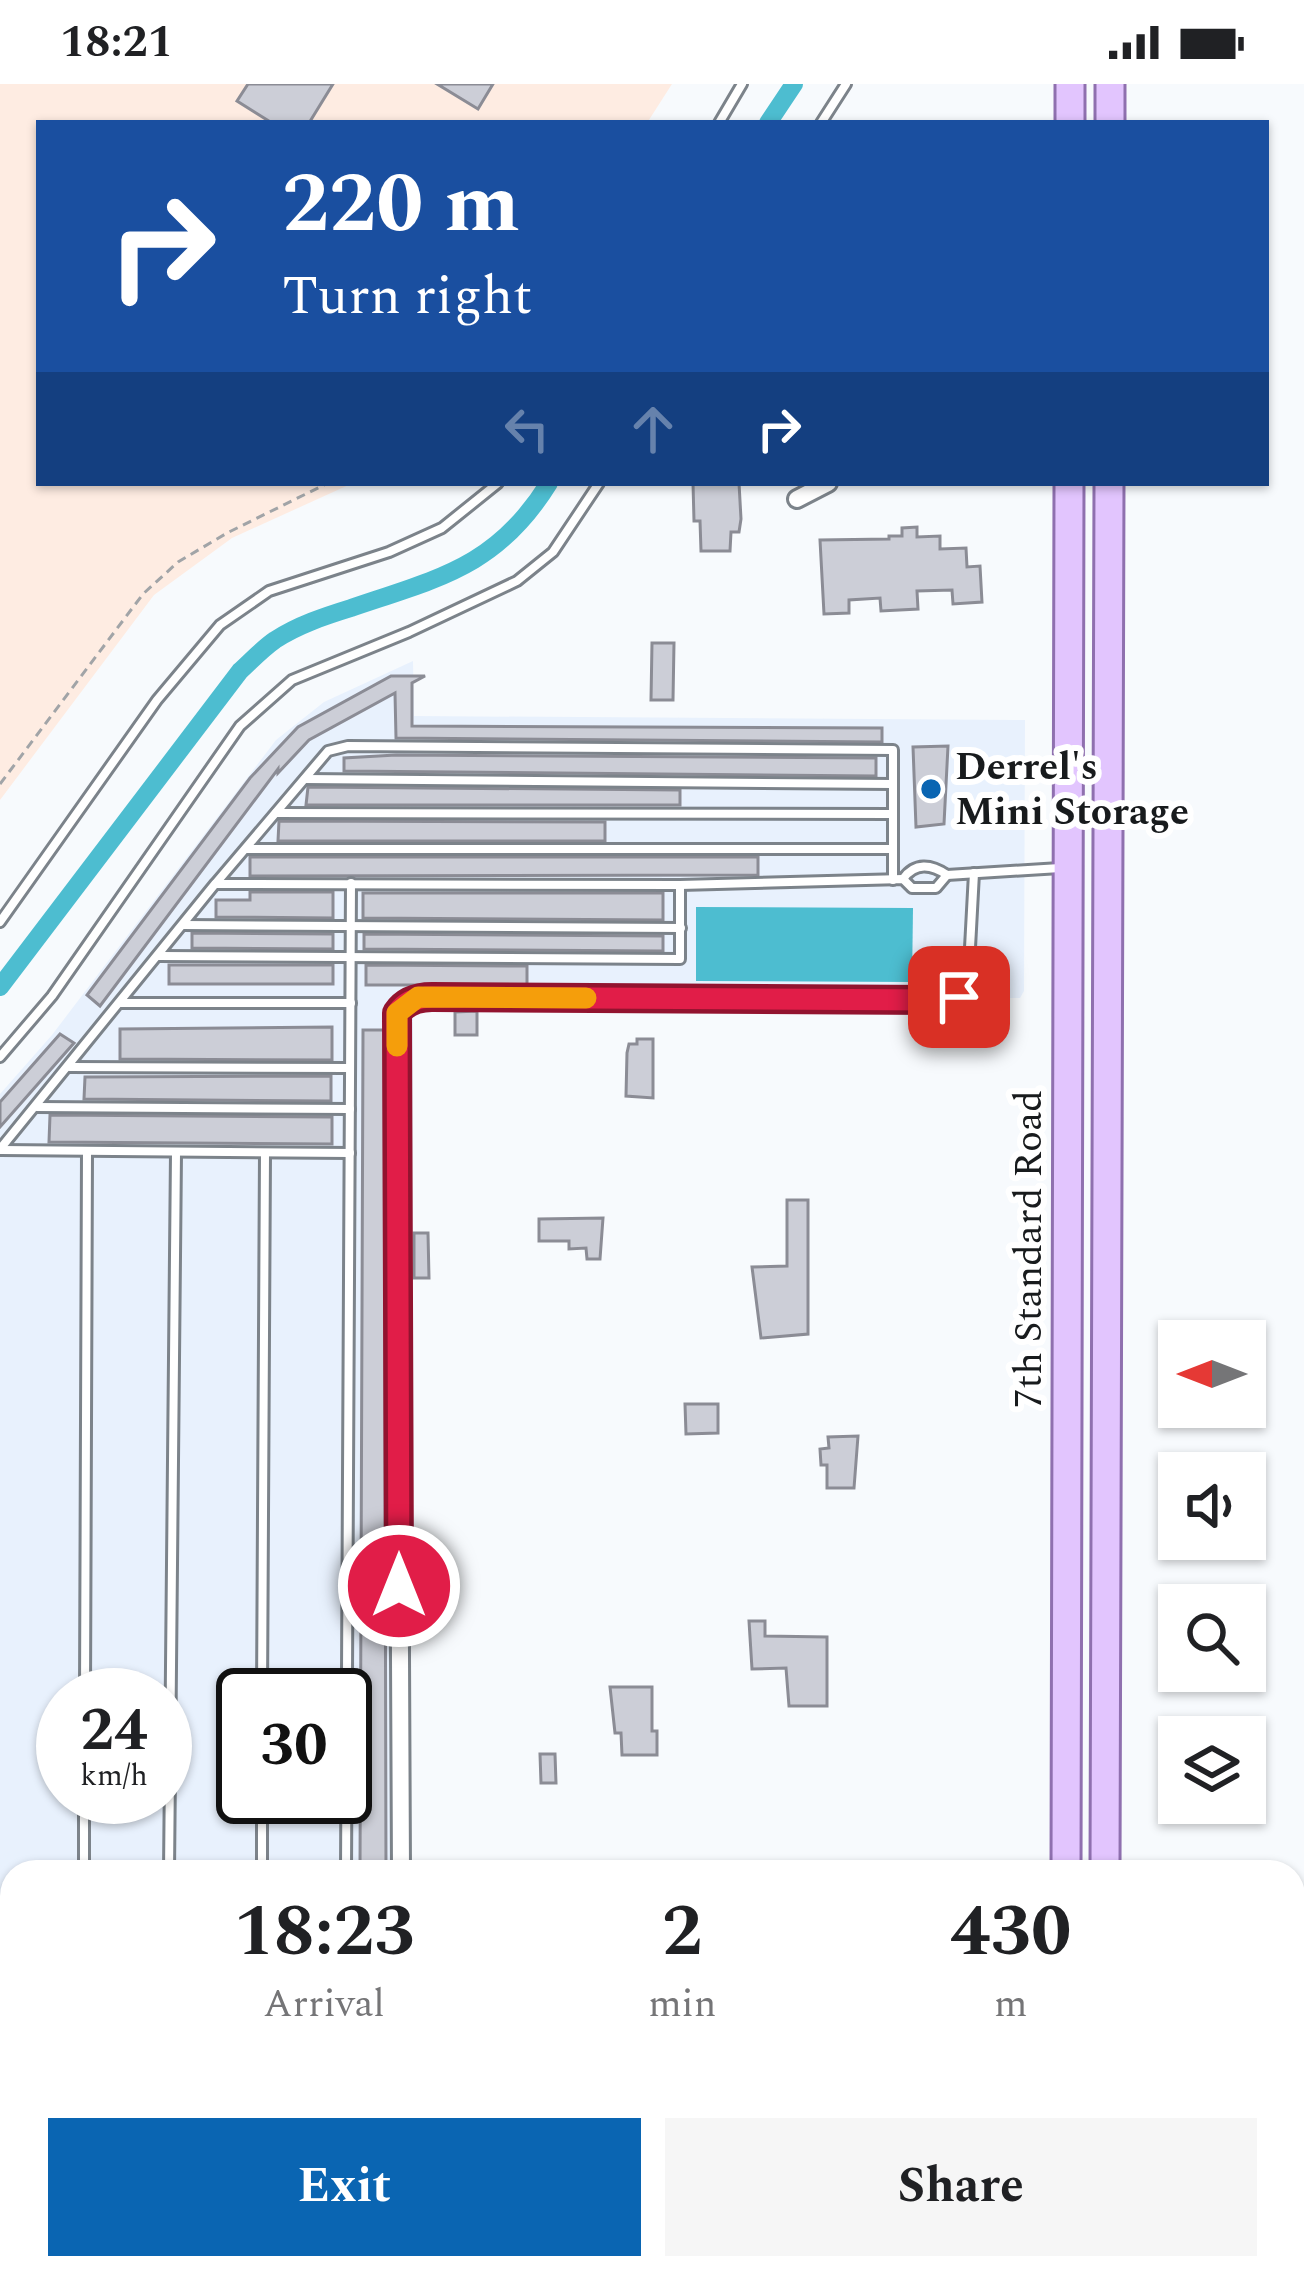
<!DOCTYPE html>
<html lang="en">
<head>
<meta charset="utf-8">
<style>
  :root { --surface:#fff; --page:#f6f6f6; --text:#202124; --muted:#757577; --accent:#0a65b2 }
  body { margin:0; font-family:Spectral,serif; background:var(--page); color:var(--text); height:100vh; display:flex; flex-direction:column; font-size:45px; white-space:nowrap }
  * { box-sizing:border-box; margin:0 }
  p { font-size:39px; color:var(--muted) }
  .icon { flex:none; width:66px; height:66px; fill:none; stroke:currentColor; stroke-width:2; stroke-linecap:round; stroke-linejoin:round }
  .map { position:relative; flex:1; overflow:hidden }
  .panel { position:absolute; left:0px; top:1776px; width:1305px; height:420px; display:flex; flex-direction:column; background:var(--surface); border-radius:36px 36px 0 0; box-shadow:0 3px 9px #0004 }
  .panel>* { flex:none }
  .top-card { position:absolute; left:36px; top:36px; width:1233px; height:366px; border-radius:0px; box-shadow:0 3px 9px #0004; background:#1a4fa0; color:#fff; overflow:hidden }
  .needle { width:78px; rotate:270deg }
  .controls { position:absolute; left:1158px; top:1236px; display:grid; gap:24px }
  .controls a { display:grid; place-items:center; width:108px; height:108px; border-radius:0px; background:var(--surface); box-shadow:0 3px 9px #0004; font-size:60px }
  .speed { position:absolute; left:36px; top:1584px; display:flex; gap:24px; font-size:60px; font-weight:700; text-align:center }
  .speed>* { display:grid; place-content:center; width:156px; height:156px; border-radius:50%; background:var(--surface); box-shadow:0 3px 9px #0004; line-height:1 }
  .speed small { font-size:30px; font-weight:400 }
  .speed .limit { border:6px solid #111; border-radius:18px; background:#fff; color:#111 }
  .pin { position:absolute; display:grid; place-items:center; width:102px; height:102px; color:#fff; margin:-51px; border-radius:24px; box-shadow:0 6px 18px #0006 }
  .me { position:absolute; width:132px; margin:-66px; rotate:0deg; stroke-linejoin:round; filter:drop-shadow(0 0 9px #0008) }
  .turn { display:flex; align-items:center; gap:42px; height:252px; padding:0 48px; font-size:54px }
  .turn .icon { width:156px; height:156px; stroke-width:2.5 }
  .turn b { display:block; font-size:84px; line-height:102px }
  .lanes { display:flex; align-items:center; height:114px; padding:0 48px; background:#0003; justify-content:center; gap:60px; direction:ltr }
  .lanes .off { opacity:.35 }
  .eta { display:flex; justify-content:space-evenly; align-items:center; height:204px; text-align:center }
  .eta b { font-size:72px; font-weight:700; line-height:84px }
  .button { display:flex; gap:24px; margin-top:auto; padding:24px 48px }
  .button a { flex:1; height:138px; border-radius:0px; background:var(--accent); color:#fff; font-size:48px; font-weight:700; line-height:138px; text-align:center }
  .button a+a { background:var(--page); color:var(--text) }
  .status { display:flex; justify-content:space-between; align-items:center; height:84px; padding:0 60px; background:var(--surface); direction:ltr }
  .status svg { height:33px; fill:currentColor }
  .map>svg:first-child { display:block }
</style>
</head>
<body>
<div class="status"><b>18:21</b><svg viewBox="0 0 49 12"><path d="M0 12V9h3v3zM5 12V6h3v6zM10 12V3h3v9zM15 12V0h3v12zM26 1h20v11H26zM47 4h2v5h-2z"/></svg></div>
<div class="map">
<svg width="1304" height="2196" viewBox="0 0 1304 2196">
  <rect width="100%" height="100%" fill="#f7fafd"/>
  <!-- built -->
  <path fill="#e8f1fd" fill-rule="evenodd" d="M413,577L414,632L1025,636L1024,907L1020,914L413,916L410,1788H12V1965H0V1010L52,951L276,656L324,618ZM63,1611H165V1713H63ZM243,1611H345V1713H243Z"/>
  <!-- industrial -->
  <path fill="#feece2" d="M0,0H672L647,39H39V399H353L232,454L154,511L0,716Z"/>
  <!-- water -->
  <path fill="#4dbdd0" d="M696,823L913,824L912,898L696,897Z"/>
  <g fill="none" stroke-linecap="round" stroke-linejoin="round">
    <!-- canal -->
    <g stroke="#4dbdd0" stroke-width="18">
      <path d="M768,39L794,0"/>
      <path d="M0,903L240,587C251,577 262,565 275,556C298,541 325,532 351,524C439,494 497,483 549,399"/>
    </g>
  </g>
  <!-- building -->
  <g fill="#ccced7" stroke="#8b8c95" stroke-width="3">
    <path d="M248,0H333L309,39H272L237,17Z"/>
    <path d="M437,0H493L478,25Z"/>
    <path d="M693,399H739L741,435L739,448H731L730,467H701L700,437H694Z"/>
    <path d="M917,443V453L940,452V465L966,464L967,483L980,482L982,518L953,520L952,506L917,507L918,525L881,527L880,514L849,516V529L824,530L820,456L889,455V452H902V444Z"/>
    <path d="M652,559H674L673,616H651Z"/>
    <path d="M391,592H425L412,599V642L882,644V658L396,654L395,609L309,656L278,689V685L100,922L87,911L250,694L298,643Z"/>
    <path d="M948,662L944,740L916,743L913,663Z"/>
    <path d="M396,671L876,674V692L344,687V674Z"/>
    <path d="M308,703L680,706V721H306Z"/>
    <path d="M279,737L605,738V757H278Z"/>
    <path d="M250,773H758V791L250,792Z"/>
    <path d="M250,808H333V834L216,833V816H250Z"/>
    <path d="M363,809H663V836L363,834Z"/>
    <path d="M192,849L333,850V865L192,864Z"/>
    <path d="M364,850L663,852V867L364,865Z"/>
    <rect x="169" y="881" width="164" height="19"/>
    <path d="M366,881L527,882V901H366Z"/>
    <path d="M477,927V951H455V928Z"/>
    <path d="M332,943V976L120,975V945Z"/>
    <path d="M363,946H384L386,1788H360Z"/>
    <path d="M60,950L74,959L0,1043V1018Z"/>
    <path d="M637,955H653V1014L626,1012L627,969L629,960H637Z"/>
    <path d="M331,992V1017L84,1015L85,993Z"/>
    <path d="M50,1031L332,1033V1060L49,1058Z"/>
    <path d="M787,1116H808V1250L761,1254L752,1183L787,1182Z"/>
    <path d="M603,1134L600,1175H587L586,1164L569,1165V1157H539V1135Z"/>
    <path d="M414,1149H428L429,1194H414Z"/>
    <path d="M685,1320H718V1349L686,1350Z"/>
    <path d="M858,1352L854,1404H827V1381H821L820,1365L829,1364L828,1353Z"/>
    <path d="M749,1537H765V1552L827,1553V1622H789L786,1584L752,1585Z"/>
    <path d="M610,1603H652V1647H657V1671H622L621,1649H615Z"/>
    <path d="M540,1670H555L556,1699H541Z"/>
  </g>
  <g fill="none" stroke-linecap="round" stroke-linejoin="round">
    <defs>
      <g id="lane">
        <path d="M719,39L742,0"/>
        <path d="M821,39L846,0"/>
        <path d="M305,695L893,700"/>
        <path d="M276,729L893,730"/>
        <path d="M246,765H893"/>
        <path d="M903,795C915,778 931,780 947,791L1060,784"/>
        <path d="M216,799L328,667L348,662L893,666V796"/>
        <path d="M0,838L157,616L220,541L269,507L389,468L442,444L498,399"/>
        <path d="M183,841L681,844"/>
        <path d="M159,872L680,875V801"/>
        <path d="M121,919H351"/>
        <path d="M397,928L418,913H432L935,916L959,913L968,901L974,789"/>
        <path d="M0,973L52,912L240,642L292,596L409,548L517,497L553,468L599,399"/>
        <path d="M70,983L350,984"/>
        <path d="M37,1023L350,1025"/>
        <path d="M0,1065L215,800L680,801L903,795L912,804H936L947,791"/>
        <path d="M1,1066L350,1069"/>
        <path d="M85,1611L87,1068"/>
        <path d="M262,1611L265,1069"/>
        <path d="M84,1788V1713"/>
        <path d="M169,1788L176,1069"/>
        <path d="M262,1788V1713"/>
        <path d="M346,1788L351,799"/>
        <path d="M0,1920H12"/>
      </g>
      <g id="street">
        <path d="M797,415L828,399"/>
        <path d="M397,929L401,1788"/>
        <path d="M5,2196L10,1980"/>
        <path d="M510,2196V2184"/>
      </g>
      <g id="primary">
        <path d="M1070,39V0"/>
        <path d="M1110,39V0"/>
        <path d="M1066,1788L1069,399"/>
        <path d="M1105,1788L1109,399"/>
        <path d="M1065,2196V2184"/>
        <path d="M1104,2196V2184"/>
      </g>
    </defs>
    <!-- lane casing -->
    <use href="#lane" stroke="#7c838a" stroke-width="14"/>
    <!-- street casing -->
    <use href="#street" stroke="#7c838a" stroke-width="22"/>
    <!-- primary casing -->
    <use href="#primary" stroke="#8f70af" stroke-width="33"/>
    <!-- path -->
    <path stroke="#a1a4a7" stroke-width="3" stroke-dasharray="9 6" stroke-linecap="butt" d="M0,700L143,510L178,478L227,449L328,399"/>
    <!-- lane -->
    <use href="#lane" stroke="#fff" stroke-width="8"/>
    <!-- street -->
    <use href="#street" stroke="#fff" stroke-width="16"/>
    <!-- primary -->
    <use href="#primary" stroke="#e2c5fe" stroke-width="27"/>
  </g>
  <g fill="none" stroke-linecap="round" stroke-linejoin="round">
    <defs>
      <path id="route" d="M399,1502L397,929C405,917 418,913 432,913L934,916L959,913"/>
    </defs>
    <!-- route casing -->
    <use href="#route" stroke="#92132f" stroke-width="30"/>
    <!-- route -->
    <use href="#route" stroke="#e11d48" stroke-width="21"/>
    <!-- slow -->
    <path stroke="#f59e0b" stroke-width="21" d="M397,962V929L418,913L586,914"/>
  </g>
  <!-- markers -->
  <circle fill="#0a65b2" stroke="#fff" stroke-width="4.5" cx="931" cy="705" r="12"/>
  <g text-anchor="middle" dominant-baseline="central" stroke-width="12" stroke-linejoin="round" paint-order="stroke">
    <!-- poi labels -->
    <g font-size="39" font-weight="bold" fill="#181b1d" stroke="#fff" text-anchor="start">
      <text x="955" y="683">Derrel's<tspan x="955" dy="45">Mini Storage</tspan></text>
    </g>
    <!-- street labels -->
    <g font-size="39" fill="#181b1d" stroke="#fff">
      <text transform="translate(1029 1165) rotate(-90)">7th Standard Road</text>
    </g>
  </g>
</svg>
<div class="controls">
<a><svg class="needle" viewBox="-14 -14 28 28"><path d="M0-13l5 13h-10z" fill="#e53935"/><path d="M0 13l5-13h-10z" fill="#757577"/></svg></a>
<a><svg class="icon" aria-label="sound" viewBox="0 0 24 24"><path d="M4 9h4l5-4v14l-5-4H4zM17 9q2 3 0 6"/></svg></a>
<a><svg class="icon" aria-label="search" viewBox="0 0 24 24"><circle cx="10" cy="10" r="6"/><path d="M15 15l6 6"/></svg></a>
<a><svg class="icon" aria-label="layers" viewBox="0 0 24 24"><path d="M12 4l9 5-9 5-9-5zM3 14l9 5 9-5"/></svg></a>
</div>
<div class="speed"><div>24<small>km/h</small></div><div class="limit">30</div></div>
<div class="pin" style="left:959px;top:913px;background:#d93025"><svg class="icon" aria-label="arrive" viewBox="0 0 24 24"><path d="M6 21V4h12l-3 4 3 4H6"/></svg></div>
<svg class="me" style="left:399px;top:1502px" viewBox="-20 -20 40 40"><circle r="17" fill="#e11d48" stroke="#fff" stroke-width="3"/><path d="M0-11L8 9 0 5-8 9z" fill="#fff"/></svg>
<div class="top-card">
<div class="turn"><svg class="icon" aria-label="right" viewBox="0 0 24 24"><path d="M7 20v-9h11M14 6l5 5-5 5"/></svg><div><b>220 m</b>Turn right</div></div>
<div class="lanes"><svg class="icon off" aria-label="left" viewBox="0 0 24 24"><path d="M17 20v-9H6M10 6l-5 5 5 5"/></svg><svg class="icon off" aria-label="ahead" viewBox="0 0 24 24"><path d="M12 20V5M6 11l6-6 6 6"/></svg><svg class="icon" aria-label="right" viewBox="0 0 24 24"><path d="M7 20v-9h11M14 6l5 5-5 5"/></svg></div>
</div>
<section class="panel">
<div class="eta">
<div><b>18:23</b><p>Arrival</p></div>
<div><b>2</b><p>min</p></div>
<div><b>430</b><p>m</p></div>
</div>
<div class="button"><a>Exit</a><a>Share</a></div>
</section>
</div>
</body>
</html>
